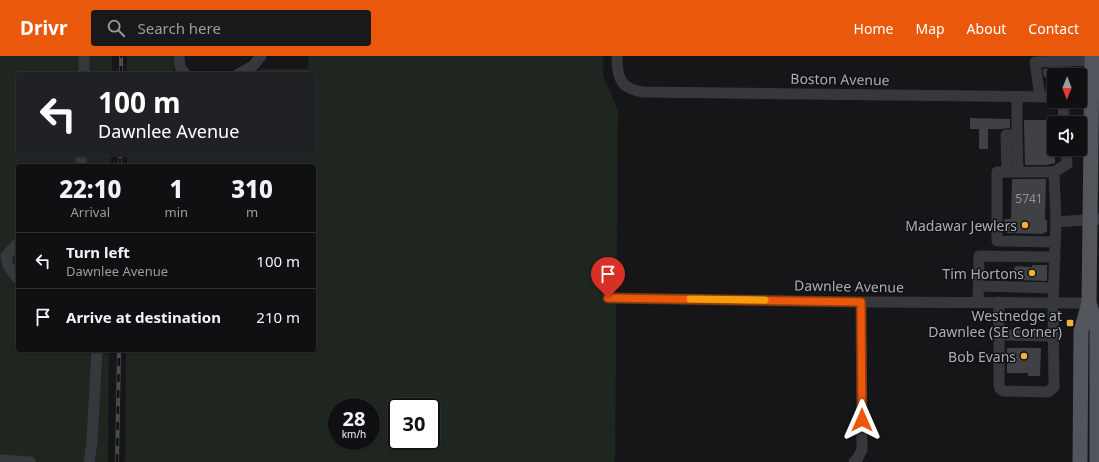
<!DOCTYPE html>
<html lang="en">
<head>
<meta charset="utf-8">
<style>
  :root { --surface:#101012; --page:#19191b; --text:#f1f3f6; --muted:#9c9d9f; --line:#303032; --accent:#ea580c }
  body { margin:0; font-family:"Noto Sans",sans-serif; background:var(--page); color:var(--text); height:100vh; display:flex; flex-direction:column; font-size:15px; white-space:nowrap }
  * { box-sizing:border-box; margin:0 }
  p { font-size:13px; color:var(--muted) }
  .icon { flex:none; width:22px; height:22px; fill:none; stroke:currentColor; stroke-width:2; stroke-linecap:round; stroke-linejoin:round }
  .map { position:relative; flex:1; overflow:hidden }
  .details { position:absolute; left:16px; top:108px; width:300px; height:188px; display:flex; flex-direction:column; background:var(--surface); border-radius:4px; box-shadow:0 1px 3px #0004,0 0 0 1px var(--line) }
  .details>* { flex:none }
  .hud { position:absolute; left:16px; top:16px; width:300px; height:84px; border-radius:4px; box-shadow:0 1px 3px #0004,0 0 0 1px var(--line); background:#202124; color:#fff; overflow:hidden }
  .needle { width:26px; rotate:181deg }
  .fabs { position:absolute; left:1047px; top:12px; display:grid; gap:8px }
  .fabs a { display:grid; place-items:center; width:40px; height:40px; border-radius:4px; background:var(--surface); box-shadow:0 1px 3px #0004,0 0 0 1px var(--line); font-size:20px }
  .speed { position:absolute; left:328px; top:342px; display:flex; gap:8px; font-size:20px; font-weight:700; text-align:center }
  .speed>* { display:grid; place-content:center; width:52px; height:52px; border-radius:50%; background:var(--surface); box-shadow:0 1px 3px #0004,0 0 0 1px var(--line); line-height:1 }
  .speed small { font-size:10px; font-weight:400 }
  .speed .limit { border:2px solid #111; border-radius:6px; background:#fff; color:#111 }
  .pin { position:absolute; display:grid; place-items:center; width:34px; height:34px; color:#fff; margin:-41px -17px; border-radius:50% 50% 50% 0; rotate:-45deg; box-shadow:0 0 4px #0007 }
  .pin .icon { rotate:45deg }
  .me { position:absolute; width:44px; margin:-22px; rotate:0deg; stroke-linejoin:round; filter:drop-shadow(0 0 3px #0008) }
  .turn { display:flex; align-items:center; gap:14px; height:84px; padding:0 16px; font-size:18px }
  .turn .icon { width:52px; height:52px; stroke-width:2.5 }
  .turn b { display:block; font-size:28px; line-height:34px }
  .eta { display:flex; justify-content:space-evenly; align-items:center; height:68px; text-align:center }
  .eta b { font-size:24px; font-weight:800; line-height:28px }
  ul { padding:0; list-style:none }
  li { display:flex; align-items:center; gap:12px; height:56px; padding:0 16px; border-top:1px solid var(--line) }
  li div { flex:1 }
  li b { display:block; font-size:15px }
  li em { font-style:normal }
  header { display:flex; align-items:center; gap:24px; box-sizing:border-box; height:56px; padding:0 20px; background:var(--accent); color:#fff }
  header strong { font-size:19px }
  nav { display:flex; gap:22px; margin-inline-start:auto; font-size:14px }
  .search { width:280px; height:36px; background:var(--page); display:flex; align-items:center; gap:10px; box-sizing:border-box; padding:0 14px; border-radius:4px; color:var(--muted); font-size:15px }
  .map>svg:first-child { display:block }
</style>
</head>
<body>
<header>
<strong>Drivr</strong>
<div class="search"><svg class="icon" aria-label="search" viewBox="0 0 24 24"><circle cx="10" cy="10" r="6"/><path d="M15 15l6 6"/></svg>Search here</div>
<nav><a>Home</a><a>Map</a><a>About</a><a>Contact</a></nav>
</header>
<div class="map">
<svg width="1099" height="406" viewBox="0 0 1099 406">
  <rect width="100%" height="100%" fill="#161618"/>
  <!-- green -->
  <g fill="#1e261f" fill-rule="evenodd">
    <path d="M0,0H112V18H18V98H111V110H18V294H109L108,406H0Z"/>
    <path d="M127,0H173L174,16L176,18H127Z"/>
    <path d="M309,0H603V20L618,54L615,406H125L126,294H314V110H127V98H314V18H252L262,13H308ZM337,351H371V385H337ZM397,351H431V385H397Z"/>
  </g>
  <!-- building -->
  <g fill="#404145">
    <path d="M1061,12H1068V19L1044,21L1043,13Z"/>
    <path d="M970,62L1010,63V72L1002,73H988V93H979V73H970Z"/>
    <path d="M1024,64H1054L1055,107L1046,109H1025Z"/>
    <path d="M1012,123H1046L1045,164H1047V175L1043,178L1006,177L1004,175V163H1011Z"/>
    <path d="M1032,209H1047V225L1016,224L1013,222L1014,212L1016,210L1032,211Z"/>
    <path d="M1007,292H1041L1040,320H1028V317H1007Z"/>
  </g>
  <g fill="none" stroke-linecap="round" stroke-linejoin="round">
    <!-- minor -->
    <g stroke="#37383d" stroke-width="11">
      <path d="M179,0L180,11L185,18"/>
      <path d="M617,0C617,22 620,33 644,36L1054,41"/>
      <path d="M84,18V0"/>
      <path d="M238,18L253,10L261,0"/>
      <path d="M1040,41L1035,6L1098,4"/>
      <path d="M1080,41L1092,42"/>
      <path d="M1063,45L1064,67"/>
      <path d="M1017,79L1018,116"/>
      <path d="M81,110V98"/>
      <path d="M1007,116L1006,79H1017V41"/>
      <path d="M1054,116L1067,108L1066,93"/>
      <path d="M1056,166L1099,163"/>
      <path d="M18,187L6,200L8,210L18,223"/>
      <path d="M979,230L1053,232"/>
      <path d="M608,242L861,246L1089,247"/>
      <path d="M978,246L979,200L1055,201"/>
      <path d="M999,246V329L1000,333L1003,335L1048,336L1054,331L1053,247L1056,166L1054,116H997V185L1055,186"/>
      <path d="M999,279L1053,280"/>
      <path d="M0,404L30,406"/>
      <path d="M89,406L92,386L97,294"/>
      <path d="M854,406L857,403L862,394L861,246"/>
    </g>
    <!-- major -->
    <g stroke="#53555c" stroke-width="15">
      <path d="M1089,247L1097,272V406"/>
      <path d="M1080,406L1081,275L1089,247L1092,0"/>
    </g>
    <defs>
      <g id="rail">
        <path d="M121,18V0"/>
        <path d="M120,110V98"/>
        <path d="M117,406L119,294"/>
      </g>
    </defs>
    <!-- rail casing -->
    <use href="#rail" stroke="#4a4c52" stroke-width="4"/>
    <!-- rail -->
    <use href="#rail" stroke="#111113" stroke-width="2.5" stroke-dasharray="8" stroke-linecap="butt"/>
  </g>
  <g fill="none" stroke-linecap="round" stroke-linejoin="round">
    <defs>
      <path id="route" d="M608,242L861,246L862,364"/>
    </defs>
    <!-- route casing -->
    <use href="#route" stroke="#983908" stroke-width="10"/>
    <!-- route -->
    <use href="#route" stroke="#ea580c" stroke-width="7"/>
    <!-- slow -->
    <path stroke="#f59e0b" stroke-width="7" d="M690,243L765,244"/>
  </g>
  <!-- markers -->
  <g fill="#f2b134" stroke="#111113" stroke-width="1.5">
    <circle cx="1025" cy="169" r="4"/>
    <circle cx="1032" cy="217" r="4"/>
    <rect x="1066" y="263" width="8" height="8" rx="2"/>
    <circle cx="1024" cy="300" r="4"/>
  </g>
  <g text-anchor="middle" dominant-baseline="central" stroke-width="3" stroke-linejoin="round" paint-order="stroke">
    <!-- number labels -->
    <g font-size="12" fill="#8e929b">
      <text x="1029" y="142">5741</text>
    </g>
    <!-- street labels -->
    <g font-size="14" fill="#a8adb8" stroke="#111113">
      <text transform="translate(840 23) rotate(1)">Boston Avenue</text>
      <text transform="translate(849 230) rotate(1)">Dawnlee Avenue</text>
    </g>
    <!-- poi labels -->
    <g font-size="14" fill="#a8adb8" stroke="#111113" text-anchor="end">
      <text x="1017" y="169">Madawar Jewlers</text>
      <text x="1024" y="217">Tim Hortons</text>
      <text x="1062" y="259">Westnedge at<tspan x="1062" dy="16">Dawnlee (SE Corner)</tspan></text>
      <text x="1016" y="300">Bob Evans</text>
    </g>
  </g>
</svg>
<div class="fabs">
<a><svg class="needle" viewBox="-14 -14 28 28"><path d="M0-13l5 13h-10z" fill="#e53935"/><path d="M0 13l5-13h-10z" fill="#9c9d9f"/></svg></a>
<a><svg class="icon" aria-label="sound" viewBox="0 0 24 24"><path d="M4 9h4l5-4v14l-5-4H4zM17 9q2 3 0 6"/></svg></a>
</div>
<div class="speed"><div>28<small>km/h</small></div><div class="limit">30</div></div>
<div class="pin" style="left:608px;top:242px;background:#d93025"><svg class="icon" aria-label="arrive" viewBox="0 0 24 24"><path d="M6 21V4h12l-3 4 3 4H6"/></svg></div>
<svg class="me" style="left:862px;top:364px" viewBox="-20 -20 40 40"><path d="M0-17L14 15 0 8-14 15z" fill="#ea580c" stroke="#fff" stroke-width="4"/></svg>
<div class="hud">
<div class="turn"><svg class="icon" aria-label="left" viewBox="0 0 24 24"><path d="M17 20v-9H6M10 6l-5 5 5 5"/></svg><div><b>100 m</b>Dawnlee Avenue</div></div>
</div>
<section class="details">
<div class="eta">
<div><b>22:10</b><p>Arrival</p></div>
<div><b>1</b><p>min</p></div>
<div><b>310</b><p>m</p></div>
</div>
<ul>
<li><svg class="icon" aria-label="left" viewBox="0 0 24 24"><path d="M17 20v-9H6M10 6l-5 5 5 5"/></svg><div><b>Turn left</b><p>Dawnlee Avenue</p></div><em>100 m</em></li>
<li><svg class="icon" aria-label="arrive" viewBox="0 0 24 24"><path d="M6 21V4h12l-3 4 3 4H6"/></svg><div><b>Arrive at destination</b></div><em>210 m</em></li>
</ul>
</section>
</div>
</body>
</html>
